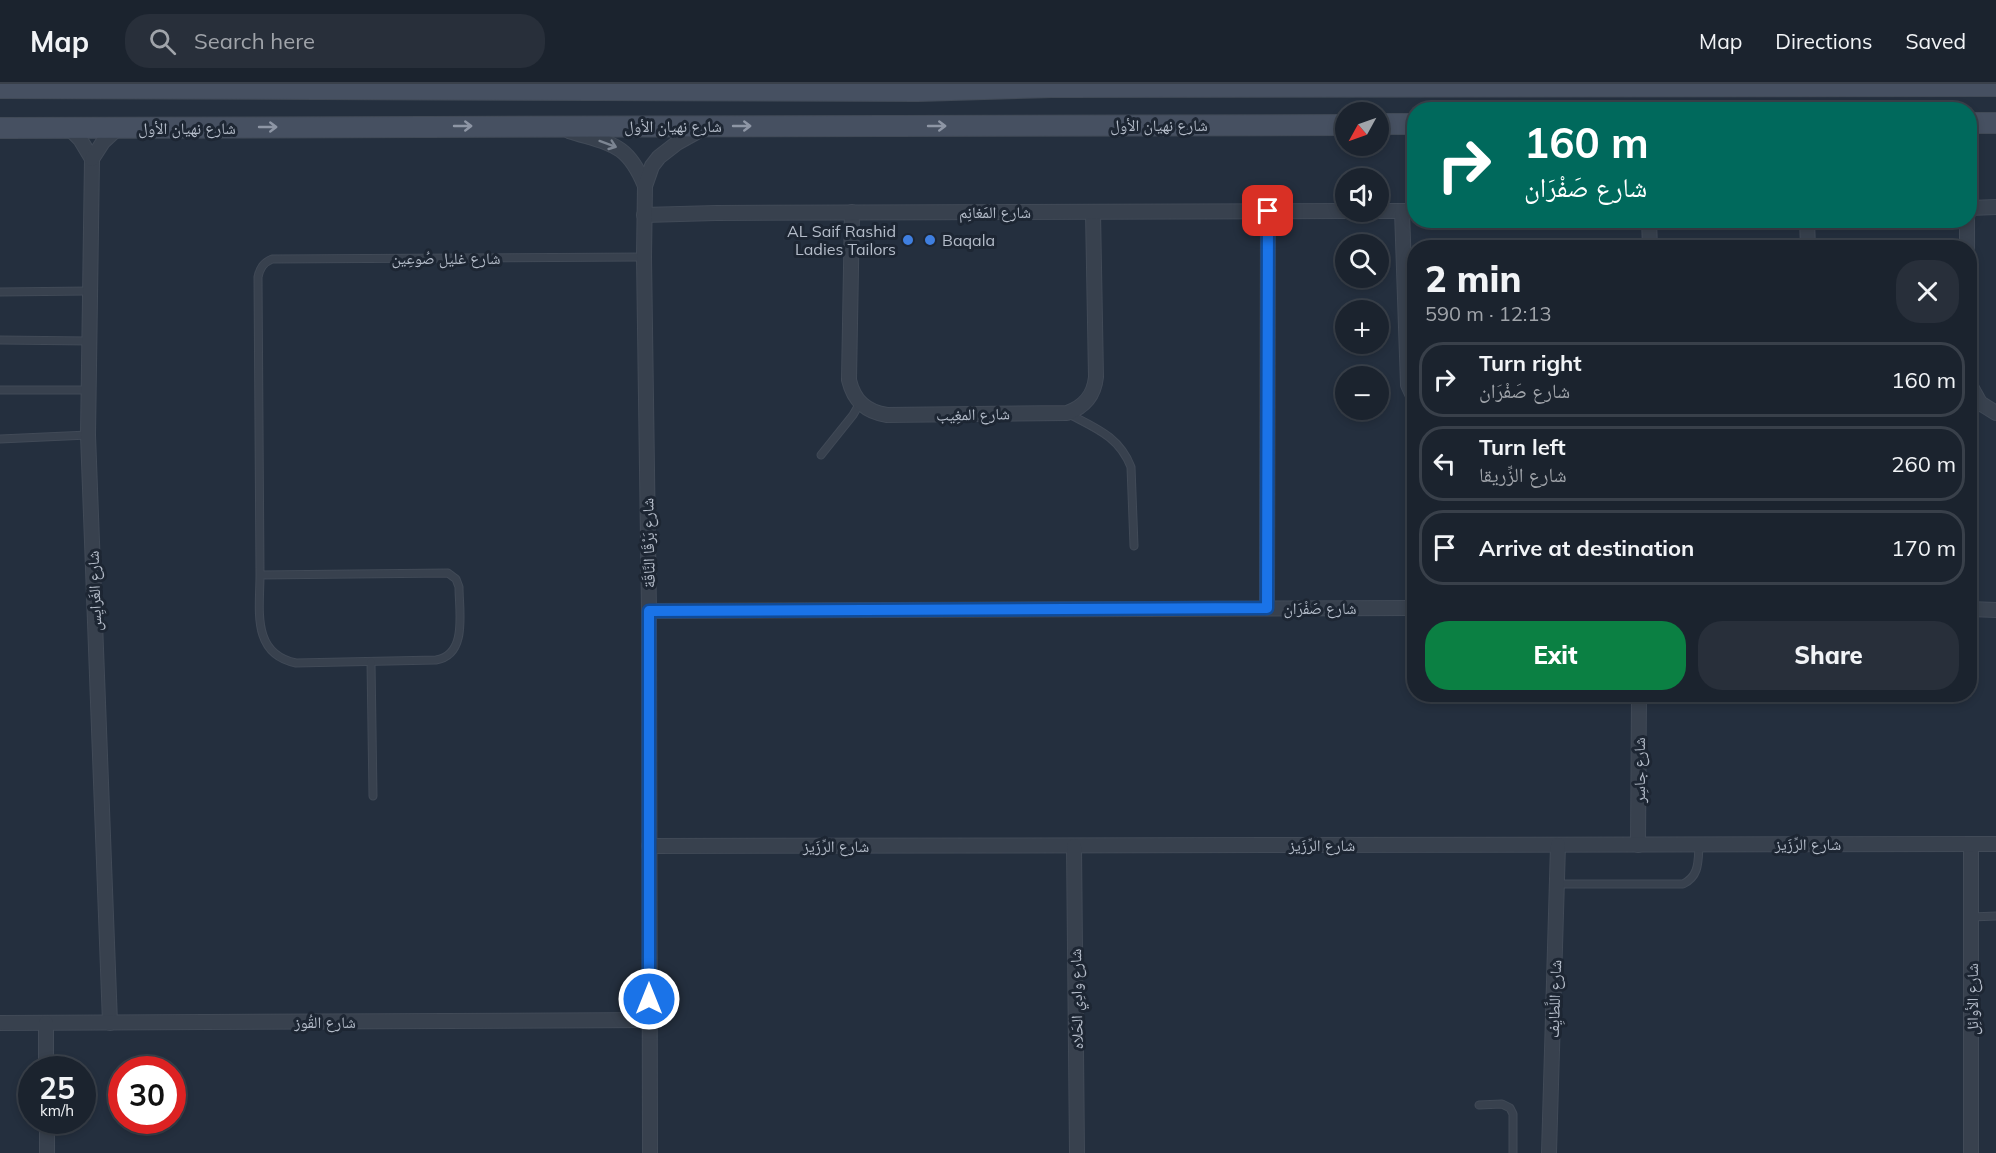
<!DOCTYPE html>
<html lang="en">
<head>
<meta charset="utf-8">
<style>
  :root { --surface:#1b232e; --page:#282f3a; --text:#f1f3f6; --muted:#a0a4aa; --line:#39404a; --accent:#0b8043 }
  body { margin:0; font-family:Mulish,"Noto Naskh Arabic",sans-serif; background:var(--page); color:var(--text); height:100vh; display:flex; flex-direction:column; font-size:22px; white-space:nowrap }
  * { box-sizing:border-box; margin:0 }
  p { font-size:20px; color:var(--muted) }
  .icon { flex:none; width:33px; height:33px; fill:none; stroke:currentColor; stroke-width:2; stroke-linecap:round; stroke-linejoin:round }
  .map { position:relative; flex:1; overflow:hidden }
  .sheet { position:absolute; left:1407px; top:156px; width:570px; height:462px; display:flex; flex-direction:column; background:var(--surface); border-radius:24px; box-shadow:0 3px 9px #0003,0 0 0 2px var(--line) }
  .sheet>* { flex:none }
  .top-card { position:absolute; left:1407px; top:18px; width:570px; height:126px; border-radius:24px; box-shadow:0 3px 9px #0003,0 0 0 2px var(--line); background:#00695c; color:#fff; overflow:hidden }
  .needle { width:39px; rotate:230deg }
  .buttons { position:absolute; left:1335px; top:18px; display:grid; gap:12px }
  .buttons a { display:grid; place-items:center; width:54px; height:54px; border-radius:50%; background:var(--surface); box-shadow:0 3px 9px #0003,0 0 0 2px var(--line); font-size:30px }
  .speed { position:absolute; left:18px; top:972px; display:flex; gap:12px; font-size:30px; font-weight:700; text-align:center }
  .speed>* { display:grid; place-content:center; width:78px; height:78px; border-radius:50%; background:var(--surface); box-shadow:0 3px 9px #0003,0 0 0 2px var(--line); line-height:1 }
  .speed small { font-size:15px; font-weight:400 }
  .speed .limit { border:9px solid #d22; background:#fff; color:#111 }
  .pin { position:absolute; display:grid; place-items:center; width:51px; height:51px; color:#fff; margin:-26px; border-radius:12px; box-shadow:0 3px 9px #0006 }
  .me { position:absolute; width:66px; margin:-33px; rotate:0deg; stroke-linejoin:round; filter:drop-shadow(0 0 4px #0008) }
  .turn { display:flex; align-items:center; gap:21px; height:126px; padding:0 18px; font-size:27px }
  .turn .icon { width:78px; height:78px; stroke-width:2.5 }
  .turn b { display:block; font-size:42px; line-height:51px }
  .round { display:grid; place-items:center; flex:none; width:63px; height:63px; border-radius:24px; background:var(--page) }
  .summary { display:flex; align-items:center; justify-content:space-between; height:102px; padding:0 18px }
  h1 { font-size:36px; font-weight:800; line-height:45px }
  .primary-button { display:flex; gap:12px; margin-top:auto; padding:12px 18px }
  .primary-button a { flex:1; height:69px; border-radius:24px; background:var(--accent); color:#fff; font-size:24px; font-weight:800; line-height:69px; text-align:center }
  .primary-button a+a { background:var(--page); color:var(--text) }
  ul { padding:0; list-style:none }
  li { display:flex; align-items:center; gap:18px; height:75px; margin:0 12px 9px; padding:0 6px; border:3px solid var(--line); border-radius:24px }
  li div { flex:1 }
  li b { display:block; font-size:22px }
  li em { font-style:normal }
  header { display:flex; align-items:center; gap:36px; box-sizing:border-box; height:84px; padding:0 30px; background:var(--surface); border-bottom:2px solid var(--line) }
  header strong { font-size:28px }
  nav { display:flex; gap:33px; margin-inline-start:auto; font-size:21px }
  .search { width:420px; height:54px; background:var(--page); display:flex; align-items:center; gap:15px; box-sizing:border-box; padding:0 21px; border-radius:24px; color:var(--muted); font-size:22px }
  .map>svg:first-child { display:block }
</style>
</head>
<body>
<header>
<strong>Map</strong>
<div class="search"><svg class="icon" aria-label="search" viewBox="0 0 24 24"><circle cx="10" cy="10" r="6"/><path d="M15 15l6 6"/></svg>Search here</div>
<nav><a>Map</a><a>Directions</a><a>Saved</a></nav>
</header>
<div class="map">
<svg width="1996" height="1069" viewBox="0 0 1996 1069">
  <rect width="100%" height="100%" fill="#242f3e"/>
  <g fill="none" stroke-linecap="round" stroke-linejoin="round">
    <defs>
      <g id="lane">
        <path d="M0,208L89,207"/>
        <path d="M0,256L89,257"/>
        <path d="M0,306H89"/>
        <path d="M1067,329C1095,344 1119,352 1131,383L1134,462"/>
        <path d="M1970,334L1980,319"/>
        <path d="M0,355L88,351"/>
        <path d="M821,371L853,331L860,319"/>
        <path d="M260,491L448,489L456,495L459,503C459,527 468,571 436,576L296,579C251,570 260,525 260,491L258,193C260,184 263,179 272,175L644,173"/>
        <path d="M371,578L373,712"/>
        <path d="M1557,800H1683C1700,792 1698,776 1699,761"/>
        <path d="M1972,833L1996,832"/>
        <path d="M1479,1021L1502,1020L1510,1024L1513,1030V1069"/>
      </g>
      <g id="street">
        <path d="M69,44L80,55L92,75L88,351L110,939"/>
        <path d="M569,47C610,60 627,58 645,102"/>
        <path d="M92,75L103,58L118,44"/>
        <path d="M1970,124L1996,123"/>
        <path d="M1378,127H1414"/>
        <path d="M1402,127L1408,301L1414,314"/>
        <path d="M852,128L849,296C854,317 866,328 887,331L1067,329C1084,323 1094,312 1096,293L1093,128"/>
        <path d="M644,131L716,129L1346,127"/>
        <path d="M1649,136L1650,164"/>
        <path d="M1807,136L1808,164"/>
        <path d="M1967,136V164"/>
        <path d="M1970,301L1980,319L1996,329"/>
        <path d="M1267,524L1268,127"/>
        <path d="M1970,525L1996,526"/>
        <path d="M649,527L1414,524"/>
        <path d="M1971,760V1069"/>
        <path d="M1638,761L1639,610"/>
        <path d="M649,762L1996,760"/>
        <path d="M1074,762L1077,1069"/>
        <path d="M0,939L649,936"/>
        <path d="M46,939V986"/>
        <path d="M47,1036V1069"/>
        <path d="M650,1069L649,527L644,173L645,102L652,82L659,73L677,59L704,44"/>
        <path d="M1549,1069L1558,761"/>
      </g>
      <g id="secondary">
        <path d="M0,4L918,7L1052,3L1996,2"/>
        <path d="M1970,39H1996"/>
        <path d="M1378,40H1414"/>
        <path d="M0,44L1346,41"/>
      </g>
    </defs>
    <!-- lane casing -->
    <use href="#lane" stroke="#414a57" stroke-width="9"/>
    <!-- street casing -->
    <use href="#street" stroke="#414a57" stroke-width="16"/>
    <!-- secondary casing -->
    <use href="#secondary" stroke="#414a57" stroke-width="22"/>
    <!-- lane -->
    <use href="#lane" stroke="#38414e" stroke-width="7"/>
    <!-- street -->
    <use href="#street" stroke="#38414e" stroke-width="14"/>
    <!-- secondary -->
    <use href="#secondary" stroke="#465061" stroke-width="20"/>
  </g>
  <!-- one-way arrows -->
  <defs><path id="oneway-shaft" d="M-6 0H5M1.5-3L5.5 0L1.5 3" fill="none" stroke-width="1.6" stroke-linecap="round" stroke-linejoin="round" transform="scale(1.5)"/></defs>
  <g stroke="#8e96a5">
    <use href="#oneway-shaft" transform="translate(463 42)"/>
    <use href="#oneway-shaft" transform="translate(742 42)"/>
    <use href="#oneway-shaft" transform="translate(937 42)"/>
    <use href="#oneway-shaft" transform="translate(268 43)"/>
  </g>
  <use stroke="#7c8592" href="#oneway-shaft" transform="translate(608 60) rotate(20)"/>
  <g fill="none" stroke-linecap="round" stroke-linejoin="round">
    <defs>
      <path id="route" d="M649,915V527L1267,524L1268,127"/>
    </defs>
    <!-- route casing -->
    <use href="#route" stroke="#114b97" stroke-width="15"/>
    <!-- route -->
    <use href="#route" stroke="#1a73e8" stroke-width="10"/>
  </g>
  <!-- markers -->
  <g fill="#3f7fe0" stroke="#1d2633" stroke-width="2">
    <circle cx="908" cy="156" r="6"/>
    <circle cx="930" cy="156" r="6"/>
  </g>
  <g text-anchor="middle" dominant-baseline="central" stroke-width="6" stroke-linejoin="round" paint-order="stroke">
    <!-- street labels -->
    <g font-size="16" fill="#b4bcc9" stroke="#1d2633">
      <text x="1159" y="41">شارع نهيان الأول</text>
      <text x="673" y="42">شارع نهيان الأول</text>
      <text x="187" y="44">شارع نهيان الأول</text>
      <text x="995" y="128">شارع المَغانِم</text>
      <text x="446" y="174">شارع غليل صُوعِين</text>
      <text transform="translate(973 330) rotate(-1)">شارع المغِيب</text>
      <text transform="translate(648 459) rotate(-91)">شارع بَرْقَا النَّاقَة</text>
      <text transform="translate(94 507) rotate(-92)">شارع الغَرايِس</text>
      <text x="1320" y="524">شارع صَفْرَان</text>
      <text transform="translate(1639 686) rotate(-90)">شارع جاسِر</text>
      <text x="1808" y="760">شارع الرِّزَيز</text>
      <text x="1322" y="761">شارع الرِّزَيز</text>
      <text x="836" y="762">شارع الرِّزَيز</text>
      <text transform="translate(1076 915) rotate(-91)">شارع وادِي الحَلاه</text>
      <text transform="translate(1554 915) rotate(-88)">شارع اللَّطايِف</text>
      <text transform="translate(1972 915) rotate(-90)">شارع الأوائِل</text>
      <text x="325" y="938">شارع القُوز</text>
    </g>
    <!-- poi labels -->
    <g font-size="16" fill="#b4bcc9" stroke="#1d2633" text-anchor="end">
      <text x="896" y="147">AL Saif Rashid<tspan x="896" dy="18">Ladies Tailors</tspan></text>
      <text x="942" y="156" text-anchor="start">Baqala</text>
    </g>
  </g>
</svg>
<div class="buttons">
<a><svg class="needle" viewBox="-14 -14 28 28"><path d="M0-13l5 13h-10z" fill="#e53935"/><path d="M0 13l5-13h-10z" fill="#a0a4aa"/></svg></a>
<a><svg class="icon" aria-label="sound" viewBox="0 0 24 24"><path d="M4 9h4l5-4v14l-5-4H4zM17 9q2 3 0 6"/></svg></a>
<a><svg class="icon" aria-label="search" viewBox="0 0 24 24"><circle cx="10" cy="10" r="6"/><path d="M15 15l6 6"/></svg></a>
<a>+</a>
<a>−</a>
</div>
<div class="speed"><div>25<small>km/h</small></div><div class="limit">30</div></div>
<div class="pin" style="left:1268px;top:127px;background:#d93025"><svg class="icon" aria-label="arrive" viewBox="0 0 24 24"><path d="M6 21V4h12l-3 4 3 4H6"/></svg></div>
<svg class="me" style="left:649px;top:915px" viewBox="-20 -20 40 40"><circle r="17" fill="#1a73e8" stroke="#fff" stroke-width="3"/><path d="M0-11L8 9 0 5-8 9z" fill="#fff"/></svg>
<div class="top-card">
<div class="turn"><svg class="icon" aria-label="right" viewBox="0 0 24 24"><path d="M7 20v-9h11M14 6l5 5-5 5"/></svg><div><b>160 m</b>شارع صَفْرَان</div></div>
</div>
<section class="sheet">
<div class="summary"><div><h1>2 min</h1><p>590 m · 12:13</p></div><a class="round"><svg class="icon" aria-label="close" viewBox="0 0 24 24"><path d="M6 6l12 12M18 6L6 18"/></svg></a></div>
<ul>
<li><svg class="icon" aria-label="right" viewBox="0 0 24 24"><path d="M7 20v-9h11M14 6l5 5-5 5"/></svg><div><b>Turn right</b><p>شارع صَفْرَان</p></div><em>160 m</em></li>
<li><svg class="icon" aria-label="left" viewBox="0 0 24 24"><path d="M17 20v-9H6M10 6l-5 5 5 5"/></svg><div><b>Turn left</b><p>شارع الزِّريقا</p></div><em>260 m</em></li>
<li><svg class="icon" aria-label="arrive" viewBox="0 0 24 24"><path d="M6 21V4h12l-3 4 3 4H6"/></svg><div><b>Arrive at destination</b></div><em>170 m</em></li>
</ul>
<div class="primary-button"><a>Exit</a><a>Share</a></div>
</section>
</div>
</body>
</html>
